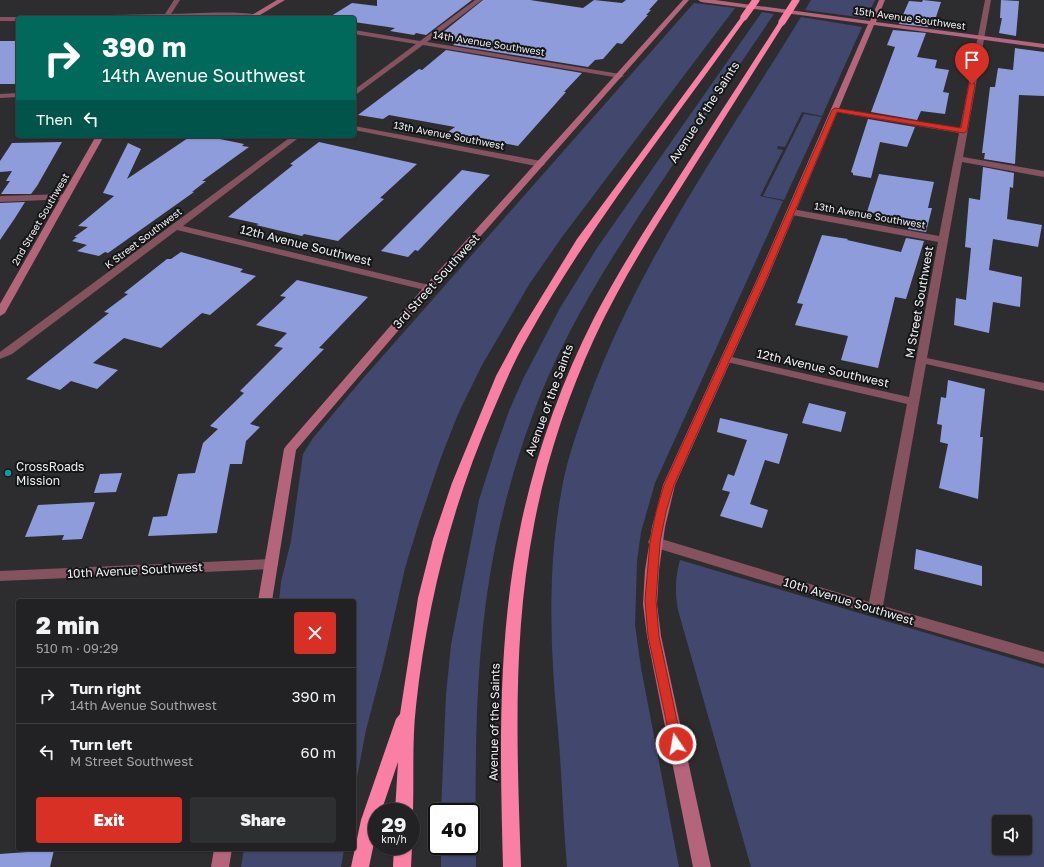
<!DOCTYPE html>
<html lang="en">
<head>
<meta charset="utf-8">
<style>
  :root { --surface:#222224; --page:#2e2f31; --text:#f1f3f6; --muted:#a2a4a6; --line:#3f3f41; --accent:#d93025 }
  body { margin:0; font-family:"Golos Text",sans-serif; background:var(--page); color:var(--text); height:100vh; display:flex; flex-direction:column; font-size:15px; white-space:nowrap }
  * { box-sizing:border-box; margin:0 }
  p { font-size:13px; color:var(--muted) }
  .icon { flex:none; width:22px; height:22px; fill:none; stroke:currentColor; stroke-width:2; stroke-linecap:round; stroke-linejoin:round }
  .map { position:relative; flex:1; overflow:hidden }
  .sheet { position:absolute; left:16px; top:599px; width:340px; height:252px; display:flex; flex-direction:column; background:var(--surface); border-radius:4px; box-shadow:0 1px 3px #0004,0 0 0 1px var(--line) }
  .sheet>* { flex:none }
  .top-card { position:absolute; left:16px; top:16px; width:340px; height:122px; border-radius:4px; box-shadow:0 1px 3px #0004,0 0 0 1px var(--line); background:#00695c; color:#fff; overflow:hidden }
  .tools { position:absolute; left:992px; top:815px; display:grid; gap:8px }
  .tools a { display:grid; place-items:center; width:40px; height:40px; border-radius:4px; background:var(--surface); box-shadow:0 1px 3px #0004,0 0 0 1px var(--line); font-size:20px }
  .speed { position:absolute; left:368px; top:803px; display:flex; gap:8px; font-size:20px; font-weight:700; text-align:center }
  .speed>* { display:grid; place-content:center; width:52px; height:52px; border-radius:50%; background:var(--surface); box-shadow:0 1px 3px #0004,0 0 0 1px var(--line); line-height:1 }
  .speed small { font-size:10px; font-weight:400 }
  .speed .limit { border:2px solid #111; border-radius:6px; background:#fff; color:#111 }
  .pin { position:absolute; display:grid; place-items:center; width:34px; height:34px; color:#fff; margin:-41px -17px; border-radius:50% 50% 50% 0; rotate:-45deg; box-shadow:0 0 4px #0007 }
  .pin .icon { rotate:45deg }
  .me { position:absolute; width:44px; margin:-22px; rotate:348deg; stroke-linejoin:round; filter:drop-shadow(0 0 3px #0008) }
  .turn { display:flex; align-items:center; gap:14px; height:84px; padding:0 20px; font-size:18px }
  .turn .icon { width:52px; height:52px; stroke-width:2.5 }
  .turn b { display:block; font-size:28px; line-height:34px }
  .then { display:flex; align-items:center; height:38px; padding:0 20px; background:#0003; gap:8px; font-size:15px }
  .round { display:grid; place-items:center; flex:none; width:42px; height:42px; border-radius:4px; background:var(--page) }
  .overview { display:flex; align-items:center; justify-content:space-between; height:68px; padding:0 20px }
  h1 { font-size:24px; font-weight:800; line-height:30px }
  .primary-button { display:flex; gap:8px; margin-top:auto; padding:8px 20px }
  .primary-button a { flex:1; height:46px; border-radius:4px; background:var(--accent); color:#fff; font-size:16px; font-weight:800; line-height:46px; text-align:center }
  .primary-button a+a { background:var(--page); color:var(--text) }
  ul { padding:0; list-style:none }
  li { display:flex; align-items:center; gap:12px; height:56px; padding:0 20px; border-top:1px solid var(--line) }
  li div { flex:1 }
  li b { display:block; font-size:15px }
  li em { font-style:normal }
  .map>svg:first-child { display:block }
</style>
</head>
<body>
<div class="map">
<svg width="1044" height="867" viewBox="0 0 1044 867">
  <rect width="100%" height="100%" fill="#2d2d30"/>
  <!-- green -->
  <g fill="#42486d" fill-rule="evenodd">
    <path d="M811,0H875L866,18L805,10Z"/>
    <path d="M694,3L735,8L562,237L530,283L482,365L458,414L440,460L420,519L405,568L384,661L366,730L354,793V601H279L281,582L291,541L303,454L313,438L359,383Z"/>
    <path d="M762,12L774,14C739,65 705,117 670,169C618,247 564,328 532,417C517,457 504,504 495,547C474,652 475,760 476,867H441V846H471V812H441L446,695L451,645L479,500L494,453L509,411L523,379L560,308L597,248Z"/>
    <path d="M801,17L862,27L822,116L802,112L785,147L778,146L777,149L783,150L760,196L783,201L655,483L641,532L637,561L635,625L641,668L679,867H567C563,821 562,776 558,730C550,650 547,568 562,488C567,459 578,429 588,401C638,263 725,141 801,17Z"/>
    <path d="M804,114L822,117L784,200L763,196Z"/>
    <path d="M680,560L1044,668V867H751L678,610C675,593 675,577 680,560ZM999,822H1025V848H999Z"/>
    <path d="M244,849H344L341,867H241Z"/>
  </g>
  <!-- building -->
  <g fill="#8f9cdb">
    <path d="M377,0H472L426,35L416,33L414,35L390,31L395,28L354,22V18H328L352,3L377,6Z"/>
    <path d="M483,0H530L583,8L594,0L622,3L626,0H658L649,10H651L646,15H648L622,44L617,43L603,59L595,60L588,67L453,45L459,40L437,37Z"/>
    <path d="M923,0L941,2L936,17H931L928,27L899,24L909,1L922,2Z"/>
    <path d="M1001,0L1019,1L1016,36L999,33L1002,18H1000Z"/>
    <path d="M893,30L926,33L917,57L937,60L935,68L949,70L943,92L949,93L945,114L921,111L917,120L871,112L895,47L887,45Z"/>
    <rect x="0" y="41" width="18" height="43"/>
    <path d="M1015,48L1044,52V96L1019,95L1015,164L984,159L985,153H982L990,87H995L998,68L1013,70Z"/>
    <path d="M446,50L582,73L564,92H566L518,146L448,132L455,127L389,115L383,119L358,115L419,69L422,70Z"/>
    <path d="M868,119L915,127L907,147L880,142L871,178L853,175V173L851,172Z"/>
    <path d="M191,136H205L244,144L242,146L249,147L202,181H206L192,192H194L108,253L105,252L99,256L77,251L87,245L72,241L77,237H74L88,227L78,226L114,196L103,193L128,143L141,149L127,179Z"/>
    <path d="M62,142L37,186L31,194H1L10,181H6L12,171L0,172V161L12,143Z"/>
    <path d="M319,142L417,164L380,198L384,199L338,241L304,234L302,236L256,225L259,224L228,217L293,165L290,164Z"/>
    <path d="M983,167L1014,173L1013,188L1010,187L1007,219L1042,225L1038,247L993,239L989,270L1022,277L1020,307L993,302L989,333L954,325L956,298L966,300L971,248L965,247L969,198L980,200Z"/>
    <path d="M462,170L490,175L418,251L415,250L408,257L381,251Z"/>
    <path d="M879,174L934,182L928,208H932L926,232L908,229L910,220L867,212Z"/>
    <path d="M25,202L15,218L0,240V203Z"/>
    <path d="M822,235L848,239L847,240L901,252L906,238L924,241L906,299L895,297L878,368L841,360L848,336L795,325L803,304L797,303Z"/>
    <path d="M181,252L243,269L240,272L256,276L210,315L202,313L161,348L124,338L93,363L118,370L97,389L71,381L60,390L26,379L109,313L104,312L128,294L124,293L167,259H171Z"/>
    <path d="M297,280L368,297L319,348L324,349L250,424L260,427L246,441L242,464H230L217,533L148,536L153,517L167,516L178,474L195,473L203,443L218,429L210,426L244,393L240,391L283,348L274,346L287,333L256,325L286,297L280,296Z"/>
    <path d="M948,380L985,389L980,437H983L978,499L939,488L948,444L940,442L942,425L937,424L941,397L946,398Z"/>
    <path d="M809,403L846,412L841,432L802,423Z"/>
    <path d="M720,418L788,434L779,464L765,460L750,504L768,510L762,528L720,516L730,492L722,490L728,474L734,476L747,440L717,432Z"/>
    <path d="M122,473L116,492L94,493L100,474Z"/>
    <path d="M95,502L82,539L62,540L64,535L25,537L38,505Z"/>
    <path d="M916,549L982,566V586L914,569Z"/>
    <path d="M54,850L50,867H0V854Z"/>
  </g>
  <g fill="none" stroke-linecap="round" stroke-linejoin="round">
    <!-- street -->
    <g fill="#855260" fill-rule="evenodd">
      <path d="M174,0H180L171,14C190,14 253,9 266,18H57L60,16L165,14Z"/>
      <path d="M475,0H482L427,42L620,74L624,76L620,78L423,45L354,96V90L416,44L354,34V30L420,41Z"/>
      <path d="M985,0H991L963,157L1044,171V177L962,162L927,358L1044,383V391L926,364L883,606L1044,652V664L875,615L650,546L648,542L650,538L655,537L869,602L907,404L727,362L722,359L727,356L909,397L938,242L792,215L787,212L792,209L939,236L959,133L835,112L831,110L835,108L960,128Z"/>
      <path d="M0,17H18L21,18H18V21H0Z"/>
      <path d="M18,93V97L0,98V94Z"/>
      <path d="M354,126L541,161L545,164L541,167L354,130Z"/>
      <path d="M292,136H301L183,226L433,286L434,288L433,290L429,291L177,230L12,354L0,359V352Z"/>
      <path d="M66,194L69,195L70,197L69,199L0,202V196Z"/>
      <path d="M271,559L276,560L278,564L276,568L271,569L0,581V571Z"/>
    </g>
    <!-- secondary -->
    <g fill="#b4657c" fill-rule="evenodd">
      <path d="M277,0H285L255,18H247Z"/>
      <path d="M683,0H689L433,290L296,450L272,601H258L284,449L286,446L425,286Z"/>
      <path d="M698,0H715L870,21L879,0H885L876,22L1044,44V48L874,25L768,277L675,485L665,527L659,570L657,604L661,636L711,867H693L647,636L643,604L645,570L652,527L663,485L758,277L868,24L701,2Z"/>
      <path d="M96,136H104L5,313L0,316V304Z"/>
      <path d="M214,849H232L229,867H211Z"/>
    </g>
    <!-- highway -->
    <g fill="#fa7fa5" fill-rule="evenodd">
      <path d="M742,16L747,17C673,122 592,222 529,335C515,359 504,385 493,411C452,505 427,604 416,706C412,741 414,777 413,812L411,815V812H395L398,762L381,812H377V828L369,867H351L361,820L396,719L400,714L418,598L433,539L452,483L496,376L518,335L577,239Z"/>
      <path d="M782,20L785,22C751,76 717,130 683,184C651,234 619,285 594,339C567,398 546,461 534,525C512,638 517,753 521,867H503C500,753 497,637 521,524C536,453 561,383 594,318C619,270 648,225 677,180C711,127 745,75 779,22Z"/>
      <path d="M411,844L412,846L411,867H393L394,846H411Z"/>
    </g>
    <!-- highway-bridge -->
    <g stroke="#fa7fa5" stroke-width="7">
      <path d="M744,17L756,0"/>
      <path d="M782,22L796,0"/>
    </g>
  </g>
  <!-- route -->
  <path fill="#d93025" stroke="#8d1f18" d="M972,82L975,84L967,131L964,133L837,112L767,277L674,485L666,512L660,542L656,600L659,636L682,744L681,748L676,749L672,748L648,636L645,600L650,542L656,512L664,485L759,277L832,110L835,108L961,128L969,84Z"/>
  <!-- markers -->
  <circle fill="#0f9aa8" stroke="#151617" stroke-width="1.5" cx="8" cy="473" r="4"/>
  <g text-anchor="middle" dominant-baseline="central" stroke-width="4" stroke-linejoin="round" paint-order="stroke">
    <!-- far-street labels -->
    <g font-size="10" fill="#f0f0f2" stroke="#151617">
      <text transform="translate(910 18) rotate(8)">15th Avenue Southwest</text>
      <text transform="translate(489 43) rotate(9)">14th Avenue Southwest</text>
      <text transform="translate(449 135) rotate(11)">13th Avenue Southwest</text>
      <text transform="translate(870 215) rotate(10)">13th Avenue Southwest</text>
      <text transform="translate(40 219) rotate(-60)">2nd Street Southwest</text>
      <text transform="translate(143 238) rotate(-37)">K Street Southwest</text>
    </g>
    <!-- street labels -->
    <g font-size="12" fill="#f0f0f2" stroke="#151617">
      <text transform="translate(704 112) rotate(-57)">Avenue of the Saints</text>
      <text transform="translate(306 245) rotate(14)">12th Avenue Southwest</text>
      <text transform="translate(436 281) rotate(-48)">3rd Street Southwest</text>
      <text transform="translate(919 302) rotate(-80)">M Street Southwest</text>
      <text transform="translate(823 368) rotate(13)">12th Avenue Southwest</text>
      <text transform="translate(549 400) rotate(-70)">Avenue of the Saints</text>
      <text transform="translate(135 570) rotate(-3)">10th Avenue Southwest</text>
      <text transform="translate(849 601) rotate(17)">10th Avenue Southwest</text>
      <text transform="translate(494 722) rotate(-89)">Avenue of the Saints</text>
    </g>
    <!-- poi labels -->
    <g font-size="12" fill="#f0f0f2" stroke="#151617" text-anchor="start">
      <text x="16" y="466">CrossRoads<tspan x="16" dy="14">Mission</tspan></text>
    </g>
  </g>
</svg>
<div class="tools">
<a><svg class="icon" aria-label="sound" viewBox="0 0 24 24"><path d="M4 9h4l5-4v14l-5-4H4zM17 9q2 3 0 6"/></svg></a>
</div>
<div class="speed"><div>29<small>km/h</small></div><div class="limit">40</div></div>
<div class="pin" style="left:972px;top:84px;background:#d93025"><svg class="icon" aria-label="arrive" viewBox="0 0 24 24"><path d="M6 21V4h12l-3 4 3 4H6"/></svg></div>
<svg class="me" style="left:676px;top:744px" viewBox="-20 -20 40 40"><circle r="17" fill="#d93025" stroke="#fff" stroke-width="3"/><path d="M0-11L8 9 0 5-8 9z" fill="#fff"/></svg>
<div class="top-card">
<div class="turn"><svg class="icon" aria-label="right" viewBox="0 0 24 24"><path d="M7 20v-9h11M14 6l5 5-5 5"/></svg><div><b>390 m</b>14th Avenue Southwest</div></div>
<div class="then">Then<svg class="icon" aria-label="left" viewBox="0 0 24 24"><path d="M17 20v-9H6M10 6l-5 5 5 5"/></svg></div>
</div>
<section class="sheet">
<div class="overview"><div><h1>2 min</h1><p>510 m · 09:29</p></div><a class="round" style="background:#d93025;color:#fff"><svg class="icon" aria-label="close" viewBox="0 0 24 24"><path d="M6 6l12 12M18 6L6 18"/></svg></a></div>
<ul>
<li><svg class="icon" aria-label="right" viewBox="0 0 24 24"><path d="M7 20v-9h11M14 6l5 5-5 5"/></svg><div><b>Turn right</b><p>14th Avenue Southwest</p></div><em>390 m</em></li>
<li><svg class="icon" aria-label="left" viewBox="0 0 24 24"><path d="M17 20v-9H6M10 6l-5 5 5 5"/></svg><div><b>Turn left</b><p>M Street Southwest</p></div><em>60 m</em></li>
</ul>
<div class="primary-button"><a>Exit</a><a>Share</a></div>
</section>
</div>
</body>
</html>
